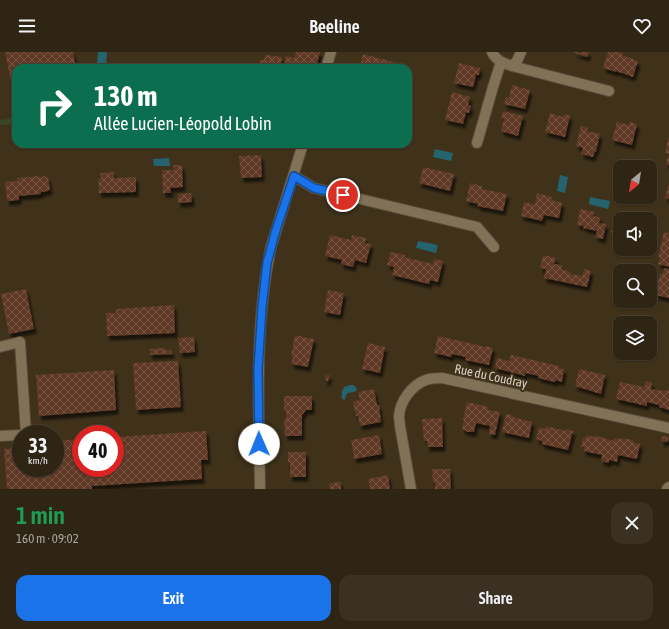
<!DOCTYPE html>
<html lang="en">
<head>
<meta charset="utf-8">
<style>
  :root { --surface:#2f2514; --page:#3b3122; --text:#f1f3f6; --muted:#a7a5a0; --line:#4a4234; --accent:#1a73e8 }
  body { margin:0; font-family:"Asap Condensed",sans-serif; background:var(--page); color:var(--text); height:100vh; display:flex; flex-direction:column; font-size:15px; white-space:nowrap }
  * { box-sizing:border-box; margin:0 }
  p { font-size:13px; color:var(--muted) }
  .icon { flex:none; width:22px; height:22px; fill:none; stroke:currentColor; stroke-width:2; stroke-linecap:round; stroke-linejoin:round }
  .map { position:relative; height:437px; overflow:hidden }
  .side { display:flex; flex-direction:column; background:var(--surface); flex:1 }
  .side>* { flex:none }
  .hud { position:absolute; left:12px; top:12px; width:400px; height:84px; border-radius:12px; box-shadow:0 1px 3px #0004,0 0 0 1px var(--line); background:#0b6e4f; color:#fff; overflow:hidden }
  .needle { width:26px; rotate:210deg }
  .controls { position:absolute; left:613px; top:108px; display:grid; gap:8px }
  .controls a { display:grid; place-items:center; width:44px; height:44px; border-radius:8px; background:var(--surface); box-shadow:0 1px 3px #0004,0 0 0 1px var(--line); font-size:20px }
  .speed { position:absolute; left:12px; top:373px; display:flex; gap:8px; font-size:20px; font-weight:700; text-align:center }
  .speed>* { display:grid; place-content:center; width:52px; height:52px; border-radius:50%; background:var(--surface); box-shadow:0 1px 3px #0004,0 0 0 1px var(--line); line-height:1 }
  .speed small { font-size:10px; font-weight:400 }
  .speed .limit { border:6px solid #d22; background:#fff; color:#111 }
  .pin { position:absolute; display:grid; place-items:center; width:34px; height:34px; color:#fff; margin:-17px; border:2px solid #fff; border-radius:50%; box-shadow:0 1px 4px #0007 }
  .me { position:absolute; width:44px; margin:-22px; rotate:359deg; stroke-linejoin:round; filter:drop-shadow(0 0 3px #0008) }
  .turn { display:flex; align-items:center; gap:14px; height:84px; padding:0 16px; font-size:18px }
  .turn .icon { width:52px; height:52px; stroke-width:2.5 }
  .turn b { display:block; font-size:28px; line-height:34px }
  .round { display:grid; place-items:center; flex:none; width:42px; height:42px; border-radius:12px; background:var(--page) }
  .head { display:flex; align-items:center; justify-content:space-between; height:68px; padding:0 16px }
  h1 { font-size:24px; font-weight:600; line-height:30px; color:#1e9e55 }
  .cta { display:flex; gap:8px; margin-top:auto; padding:8px 16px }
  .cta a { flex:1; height:46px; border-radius:12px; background:var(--accent); color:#fff; font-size:16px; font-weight:600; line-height:46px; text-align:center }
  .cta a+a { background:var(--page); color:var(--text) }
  header { display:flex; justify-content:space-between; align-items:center; height:52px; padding:0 16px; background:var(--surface); font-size:18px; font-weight:600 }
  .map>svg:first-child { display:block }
</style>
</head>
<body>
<header><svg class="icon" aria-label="menu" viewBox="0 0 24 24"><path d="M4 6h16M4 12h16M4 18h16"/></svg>Beeline<svg class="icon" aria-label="heart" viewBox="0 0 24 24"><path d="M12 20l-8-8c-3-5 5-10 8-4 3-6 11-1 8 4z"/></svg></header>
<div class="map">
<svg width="669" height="437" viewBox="0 0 669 437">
  <defs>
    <pattern id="building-cross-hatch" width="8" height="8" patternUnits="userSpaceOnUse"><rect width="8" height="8" fill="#603825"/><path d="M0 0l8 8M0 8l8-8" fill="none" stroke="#765443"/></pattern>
    <filter id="shadow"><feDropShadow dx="2.5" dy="4.5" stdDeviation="1" flood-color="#0009"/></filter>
  </defs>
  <rect width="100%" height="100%" fill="#3f311a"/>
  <!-- grass -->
  <path fill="#384721" d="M16,66V68L13,72L0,73V68Z"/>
  <!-- water -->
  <g fill="#25646e">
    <path d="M98,0H107L106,16H99L97,12Z"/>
    <path d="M435,97L453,101L451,109L433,105Z"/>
    <path d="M169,106L170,114H154L153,107Z"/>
    <path d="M560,123L568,125L565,141L557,139Z"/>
    <path d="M590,145L610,149L608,157L589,152Z"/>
    <path d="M418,189L438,193L436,201L416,196Z"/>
    <path d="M349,333H353L356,335L357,338L354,340L348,341L346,343L345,348L342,347C341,342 342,337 345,334L346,335Z"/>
  </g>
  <!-- building -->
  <g fill="url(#building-cross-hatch)" filter="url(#shadow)">
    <path d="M5,0H73L76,16H16V49H15Z"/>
    <path d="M296,0H320L316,16H259L260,8H264L265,3L282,5L281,11H284L286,4L294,6Z"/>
    <path d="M572,0H589L587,5Z"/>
    <path d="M608,0H623L622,3L638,9L633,25L616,19V20L603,16Z"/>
    <path d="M363,2L397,11L396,16H359Z"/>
    <path d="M459,11L480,16L479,23H476L473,35L454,31Z"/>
    <path d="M512,33L530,38L525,57L504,52L506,45L509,46Z"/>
    <path d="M452,40L470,45L468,53L471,54L469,61L466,60L463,72L445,68Z"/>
    <path d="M503,59L523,64L518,84L501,79L504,66H501Z"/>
    <path d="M550,61L563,65L564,62L570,64L565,85L545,80Z"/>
    <path d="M617,70L629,73L630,70L637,72L632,93L612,88Z"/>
    <path d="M581,74L588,76L587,79L600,82L596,100L595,99L593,105L581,102L583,96L576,94Z"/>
    <path d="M668,86H669V102L665,101Z"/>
    <path d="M261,103L262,125L241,126L239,104Z"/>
    <path d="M668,103H669V113H666Z"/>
    <path d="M173,113H182L183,135L170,136L171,141H163L162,118H174Z"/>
    <path d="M423,115L454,122L450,139L419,131Z"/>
    <path d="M114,120V126L136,125V140L99,141L98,127L101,126L100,121Z"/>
    <path d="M39,124V125L46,124L48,126L50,137L48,139L41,140V142L19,144V148L7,149L5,130L17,129V126Z"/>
    <path d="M470,131L482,134V137L507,142L503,159L477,154L478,152L466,149Z"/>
    <path d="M668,133H669V147L665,146Z"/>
    <path d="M191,141L192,150L178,151V142Z"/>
    <path d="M537,141L552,145V148L562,151L559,166L544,163L542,169L521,164L524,150L535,153Z"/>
    <path d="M580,157L594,160L593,164L600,165L599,171L606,172L603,187L595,185L597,179L583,176L584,174L577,173Z"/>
    <path d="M613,174L619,175L617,182L611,180Z"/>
    <path d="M664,180L669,181V215L658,212L660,205H658Z"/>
    <path d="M330,183L351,188L352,183L366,186L365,191L371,192L366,211L355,208L353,215L341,212L342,208L325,204Z"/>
    <path d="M391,200L405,203L404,205L433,212L434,207L443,209L438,230L430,228L429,232L392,223L394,215L387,213Z"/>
    <path d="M543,203L556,206L554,212L562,213L561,217L571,220L570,222L582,224L584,217L591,219L587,235L544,226L546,217L540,216Z"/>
    <path d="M664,216L669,217V246L655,243L660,222H663Z"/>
    <path d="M26,237L34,277L9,282L1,242Z"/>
    <path d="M328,238L344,241L340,263L324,260Z"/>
    <path d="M174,253L175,281L107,284L106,261H116V257Z"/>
    <path d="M635,267L654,271L651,286L650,271H634Z"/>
    <path d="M295,283L314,287L308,315L291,312L293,305L291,304Z"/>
    <path d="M438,284L486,295L487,294L493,296L489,313L465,308L466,305L452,302L451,305L434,301Z"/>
    <path d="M194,285L195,300L180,301L178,286Z"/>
    <path d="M368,291L385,295L380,321L362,317Z"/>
    <path d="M165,296V298H171L172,302L150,303V297Z"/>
    <path d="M511,303L559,314V316L564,317L562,330L556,328L555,330L538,326L539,324L525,321V324L495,316L497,306L509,309Z"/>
    <path d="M178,309L181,355L136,358L133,311Z"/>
    <path d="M579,317L605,323L601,342L575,334Z"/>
    <path d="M114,318L116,358L39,364L36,323Z"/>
    <path d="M326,323H330L328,329H325Z"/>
    <path d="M646,329L652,331L651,337L663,339V338L669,339V358L659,355V353L647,350V354L616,347L620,330L644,335Z"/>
    <path d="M374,337L377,353H379L381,370L360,374L358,364H356L353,351L355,349L360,348L358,340Z"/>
    <path d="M284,344H312V358H306L302,363V384H285L284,367H286V359H284Z"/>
    <path d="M467,350L489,355L488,358L500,360L495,383L489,382L490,374L476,371L474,380H468L462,377L464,368H463Z"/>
    <path d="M506,362L513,363V365L532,370L529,386L502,380Z"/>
    <path d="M442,366L443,395H427V389H424L422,367Z"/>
    <path d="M546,374L566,379V377L573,379L568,398L542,392V389L536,387L539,375L545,377Z"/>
    <path d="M206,379L208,408H201L202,427L92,434V437H7L4,397L21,395V416H55V389L81,387V416H115V385Z"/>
    <path d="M379,383L382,402L354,407L351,388Z"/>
    <path d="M586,383L594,385V383L614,389V386L622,387V386L633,388V390L640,392L637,407L618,403L617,410L609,408V411L601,409L602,403L583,399L584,395H581L583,386H586Z"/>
    <path d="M662,384L669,385L667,390L661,389Z"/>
    <path d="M288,400H306V425H290V411H288Z"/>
    <path d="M432,417H450L451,437H435V430H433Z"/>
    <path d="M388,423L390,437H370L368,427Z"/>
    <path d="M341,430V437H330L329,431Z"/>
  </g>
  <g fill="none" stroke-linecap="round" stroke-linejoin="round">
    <defs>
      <g id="minor">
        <path d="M492,0C496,9 504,11 512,14L609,39"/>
        <path d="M512,14L517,9L521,0"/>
        <path d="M326,16L331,0"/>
        <path d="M477,91L493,35L501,10"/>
        <path d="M294,124L314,136L477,175L494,195"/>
        <path d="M0,295L20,290L26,382"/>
        <path d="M0,384L21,383"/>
        <path d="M260,437C259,356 254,275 271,195L303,92"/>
        <path d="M411,437L400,374C400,371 399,367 399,364C400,349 412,333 426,328C431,326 437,326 442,326L669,376"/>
        <path d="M667,437L669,435"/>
      </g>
    </defs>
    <!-- minor casing -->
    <use href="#minor" stroke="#584c39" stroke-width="12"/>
    <!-- minor -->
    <use href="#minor" stroke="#817157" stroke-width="10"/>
  </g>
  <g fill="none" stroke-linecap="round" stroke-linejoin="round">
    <defs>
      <path id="route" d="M259,392L258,317L262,255L267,211L276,178L294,124L314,136L343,143"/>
    </defs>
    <!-- route casing -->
    <use href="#route" stroke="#114b97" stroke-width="10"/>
    <!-- route -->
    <use href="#route" stroke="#1a73e8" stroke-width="7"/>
  </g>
  <g text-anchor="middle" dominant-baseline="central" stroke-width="4" stroke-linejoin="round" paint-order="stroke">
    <!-- street labels -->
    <g font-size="13" fill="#d9d0c3" stroke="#3f311a">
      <text transform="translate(491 324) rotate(12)">Rue du Coudray</text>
    </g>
  </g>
</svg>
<div class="controls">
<a><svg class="needle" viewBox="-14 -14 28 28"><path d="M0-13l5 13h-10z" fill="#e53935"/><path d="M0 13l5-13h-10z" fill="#a7a5a0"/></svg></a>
<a><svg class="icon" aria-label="sound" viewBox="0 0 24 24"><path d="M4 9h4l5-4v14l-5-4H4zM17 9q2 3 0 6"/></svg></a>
<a><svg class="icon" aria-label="search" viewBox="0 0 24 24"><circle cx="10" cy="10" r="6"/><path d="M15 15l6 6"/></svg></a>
<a><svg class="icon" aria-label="layers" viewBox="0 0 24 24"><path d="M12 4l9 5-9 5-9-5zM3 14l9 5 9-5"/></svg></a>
</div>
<div class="speed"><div>33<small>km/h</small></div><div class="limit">40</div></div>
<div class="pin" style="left:343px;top:143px;background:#d93025"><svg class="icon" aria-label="arrive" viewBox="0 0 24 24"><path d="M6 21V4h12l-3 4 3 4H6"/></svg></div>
<svg class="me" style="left:259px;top:392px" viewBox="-20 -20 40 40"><circle r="19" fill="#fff"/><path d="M0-13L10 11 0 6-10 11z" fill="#1a73e8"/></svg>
<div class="hud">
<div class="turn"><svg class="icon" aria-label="right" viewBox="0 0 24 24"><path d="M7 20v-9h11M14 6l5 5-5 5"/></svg><div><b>130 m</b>Allée Lucien-Léopold Lobin</div></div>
</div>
</div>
<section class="side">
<div class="head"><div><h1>1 min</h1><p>160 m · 09:02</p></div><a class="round"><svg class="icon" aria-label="close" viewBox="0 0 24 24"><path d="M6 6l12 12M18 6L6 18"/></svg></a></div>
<div class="cta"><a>Exit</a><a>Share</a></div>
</section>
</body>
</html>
